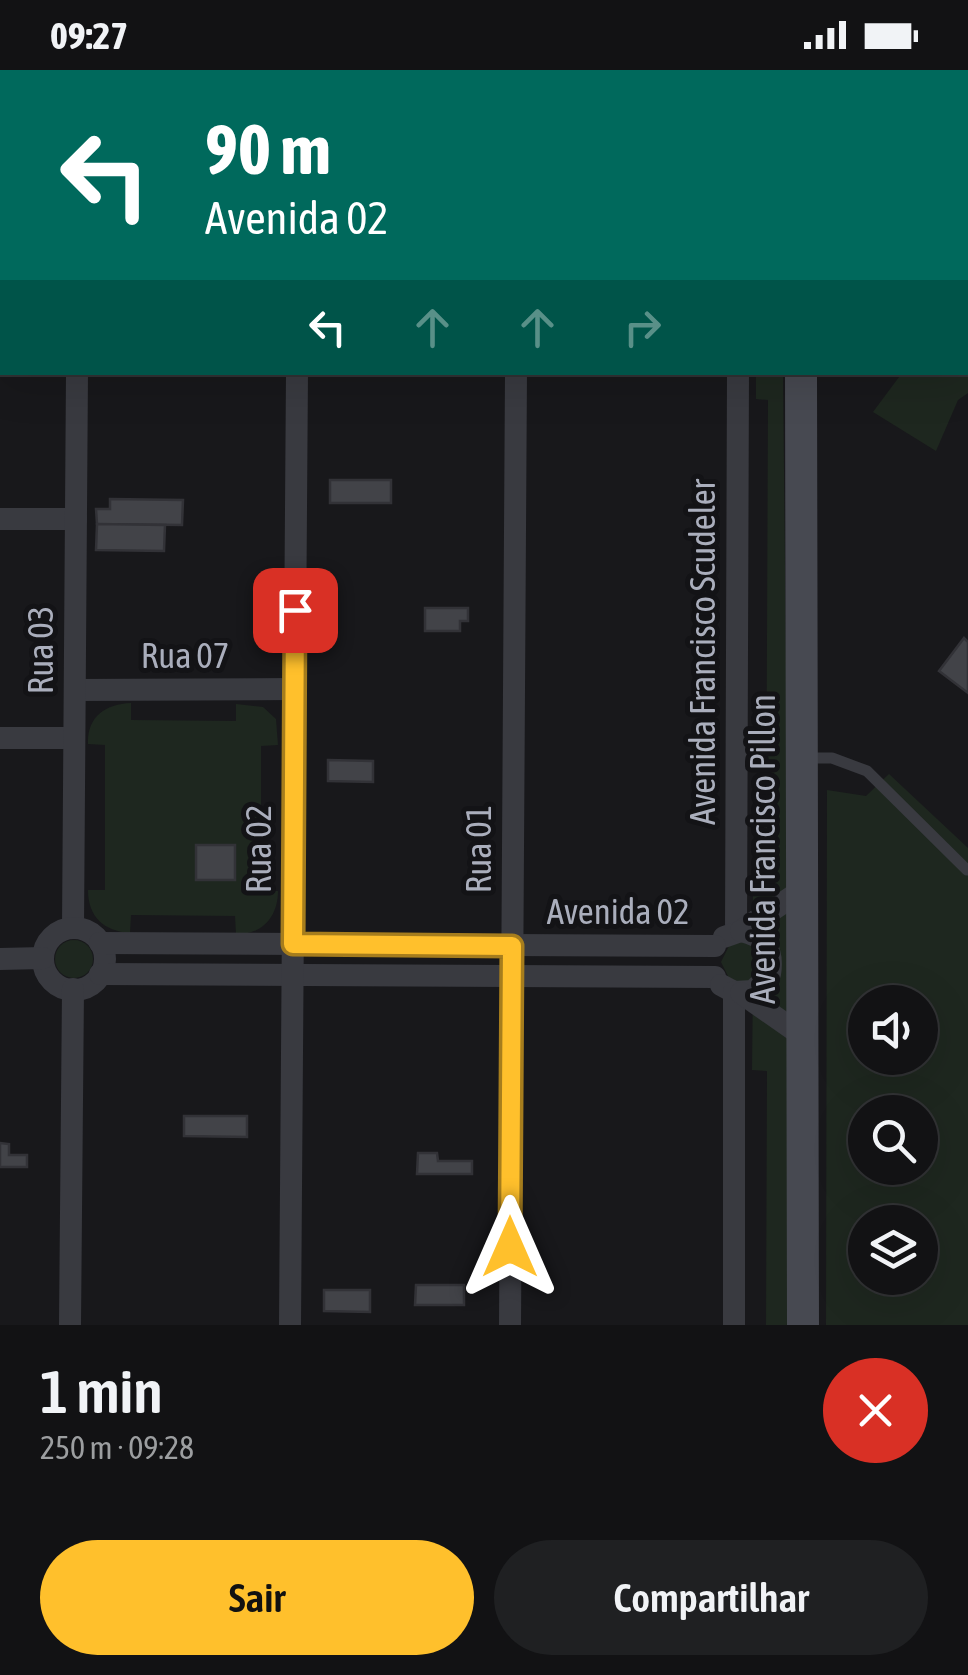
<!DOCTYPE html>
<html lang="pt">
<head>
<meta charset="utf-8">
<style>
  :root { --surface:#121214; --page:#1f2022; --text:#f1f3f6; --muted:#9c9ea0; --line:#313234; --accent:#ffc02c }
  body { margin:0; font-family:"Asap Condensed",sans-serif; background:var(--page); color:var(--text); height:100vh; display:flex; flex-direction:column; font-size:38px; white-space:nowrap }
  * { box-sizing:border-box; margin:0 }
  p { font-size:32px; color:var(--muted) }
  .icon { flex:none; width:55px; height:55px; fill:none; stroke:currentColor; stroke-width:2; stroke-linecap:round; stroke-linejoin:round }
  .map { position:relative; height:1255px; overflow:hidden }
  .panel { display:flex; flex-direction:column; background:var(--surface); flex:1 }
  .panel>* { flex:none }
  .top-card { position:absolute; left:0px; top:0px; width:970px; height:305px; box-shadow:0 10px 40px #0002,0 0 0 2px var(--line); background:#00695c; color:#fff; overflow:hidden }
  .tools { position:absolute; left:848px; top:915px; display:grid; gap:20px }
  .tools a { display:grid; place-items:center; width:90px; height:90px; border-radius:50%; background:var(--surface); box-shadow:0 10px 40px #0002,0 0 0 2px var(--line); font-size:50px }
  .pin { position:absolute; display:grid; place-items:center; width:85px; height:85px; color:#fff; margin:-42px; border-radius:20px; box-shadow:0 5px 15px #0006 }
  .me { position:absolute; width:110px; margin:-55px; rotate:0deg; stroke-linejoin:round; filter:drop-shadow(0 0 8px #0008) }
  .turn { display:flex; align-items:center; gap:35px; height:210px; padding:0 40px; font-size:45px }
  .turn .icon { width:130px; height:130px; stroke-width:2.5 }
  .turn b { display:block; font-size:70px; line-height:85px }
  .lanes { display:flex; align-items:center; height:95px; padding:0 40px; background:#0003; justify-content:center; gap:50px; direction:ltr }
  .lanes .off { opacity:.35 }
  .round { display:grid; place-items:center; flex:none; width:105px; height:105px; border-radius:52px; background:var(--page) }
  .summary { display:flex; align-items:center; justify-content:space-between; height:170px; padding:0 40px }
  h1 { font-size:60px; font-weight:600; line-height:75px }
  .button { display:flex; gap:20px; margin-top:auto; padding:20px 40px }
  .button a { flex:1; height:115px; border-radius:60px; background:var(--accent); color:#111; font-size:40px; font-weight:600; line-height:115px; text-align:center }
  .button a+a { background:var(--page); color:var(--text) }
  .status { display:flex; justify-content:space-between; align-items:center; height:70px; padding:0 50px; background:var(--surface); direction:ltr }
  .status svg { height:28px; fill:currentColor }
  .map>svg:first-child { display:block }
</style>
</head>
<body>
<div class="status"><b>09:27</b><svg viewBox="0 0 49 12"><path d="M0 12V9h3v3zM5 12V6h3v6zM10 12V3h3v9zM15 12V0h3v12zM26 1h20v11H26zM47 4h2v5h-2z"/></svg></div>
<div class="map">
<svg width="968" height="1255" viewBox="0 0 968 1255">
  <rect width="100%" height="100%" fill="#18181b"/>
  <!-- green -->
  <g fill="#1e271f" fill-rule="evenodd">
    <path d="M968,68V323L958,330L936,381L873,342L902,303L968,302Z"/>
    <path d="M756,303H783L790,975L788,1255H766L767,1001L752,1000L753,910L741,913L729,908L721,892L729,876L741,872L753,875V802L766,801L768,330L756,329Z"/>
    <path d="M131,633V650L236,651V634L263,637L276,649L278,675L261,676V820L278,821C278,847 262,865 236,864L235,846L131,845L130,863C104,861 88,847 88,820H105V675L88,674C87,647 105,634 131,633Z"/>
    <path d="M889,704L968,778V1255H826L827,720L866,726ZM865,932H920V988H865ZM865,1042H920V1098H865ZM865,1152H920V1208H865Z"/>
    <circle cx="74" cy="889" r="19"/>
  </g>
  <!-- building -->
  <g fill="#424348" stroke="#323237" stroke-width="2.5">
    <rect x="330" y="410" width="61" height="23"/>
    <path d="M110,429L183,430L182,455L97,454L96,439H110Z"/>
    <path d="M97,454L165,455L164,481L96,480Z"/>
    <path d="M425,538H468V551H460V561H425Z"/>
    <path d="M964,568L968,572V623L939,601Z"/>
    <path d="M328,690L373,691V712L328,711Z"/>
    <rect x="196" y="775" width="39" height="35"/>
    <path d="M184,1046H247V1067L184,1066Z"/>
    <path d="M0,1073L9,1074V1085H27V1097H0Z"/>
    <path d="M418,1083H437L438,1091H472V1104H417Z"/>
    <path d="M416,1215H464V1235H415Z"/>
    <path d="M324,1220H370V1242L324,1241Z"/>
  </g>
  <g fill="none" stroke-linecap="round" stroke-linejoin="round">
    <!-- path -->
    <g stroke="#3f4147" stroke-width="4" stroke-dasharray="5 8" stroke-linecap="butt">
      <path d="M0,46L2,59"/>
      <path d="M0,103L2,73"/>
      <path d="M0,107L2,111"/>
    </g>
    <!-- lane -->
    <path stroke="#393a40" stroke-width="11" d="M806,688H832L867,701L967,800"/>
    <!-- street -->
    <g stroke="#393a40" stroke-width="22">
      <path d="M726,0L732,2"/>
      <path d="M339,2V0"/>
      <path d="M0,449H76"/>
      <path d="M75,620L295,619"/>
      <path d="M0,668H74"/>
      <path d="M73,858L77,302"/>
      <circle cx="74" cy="889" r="31"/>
      <path d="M736,862L738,302"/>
      <path d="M724,867L741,861L802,820"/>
      <path d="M100,873L715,876"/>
      <path d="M0,889L43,888"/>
      <path d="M100,904L715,907"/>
      <path d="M721,915L734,922L753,921L770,904C774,880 765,866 741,861"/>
      <path d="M734,922V1255"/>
      <path d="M741,923L804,967"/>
      <path d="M70,1255L73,919"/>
      <path d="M290,1255L297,302"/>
      <path d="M510,1255L516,302"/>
    </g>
    <!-- secondary -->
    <g stroke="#474951" stroke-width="32">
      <path d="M800,2V0"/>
      <path d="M801,302L803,1255"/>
    </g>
  </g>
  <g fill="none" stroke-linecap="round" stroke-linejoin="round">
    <defs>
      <path id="route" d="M295,540L293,874L512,876L510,1177"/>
    </defs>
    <!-- route casing -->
    <use href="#route" stroke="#a67d1d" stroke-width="25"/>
    <!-- route -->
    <use href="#route" stroke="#ffc02c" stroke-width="18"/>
  </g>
  <g text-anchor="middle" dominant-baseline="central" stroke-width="10" stroke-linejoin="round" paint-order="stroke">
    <!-- street labels -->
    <g font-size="35" fill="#aaaebc" stroke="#131316">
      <text transform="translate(40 580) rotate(-90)">Rua 03</text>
      <text transform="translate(702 582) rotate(-90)">Avenida Francisco Scudeler</text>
      <text x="185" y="585">Rua 07</text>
      <text transform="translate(258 779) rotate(-90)">Rua 02</text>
      <text transform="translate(478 779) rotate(-90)">Rua 01</text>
      <text transform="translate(762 779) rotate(-90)">Avenida Francisco Pillon</text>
      <text x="618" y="841">Avenida 02</text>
    </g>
  </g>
</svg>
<div class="tools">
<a><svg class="icon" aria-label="sound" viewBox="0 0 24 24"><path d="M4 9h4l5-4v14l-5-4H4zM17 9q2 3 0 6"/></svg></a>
<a><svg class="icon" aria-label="search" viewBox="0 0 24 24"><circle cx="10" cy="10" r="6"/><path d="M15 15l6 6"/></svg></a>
<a><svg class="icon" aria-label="layers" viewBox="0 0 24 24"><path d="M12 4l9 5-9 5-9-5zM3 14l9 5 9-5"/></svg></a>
</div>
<div class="pin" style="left:295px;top:540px;background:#d93025"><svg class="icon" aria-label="arrive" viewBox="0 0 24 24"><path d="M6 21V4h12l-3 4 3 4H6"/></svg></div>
<svg class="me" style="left:510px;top:1177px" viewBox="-20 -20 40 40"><path d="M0-17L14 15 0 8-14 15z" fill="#ffc02c" stroke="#fff" stroke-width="4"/></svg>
<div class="top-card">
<div class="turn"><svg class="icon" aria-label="left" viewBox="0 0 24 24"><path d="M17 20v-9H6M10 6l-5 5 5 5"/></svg><div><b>90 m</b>Avenida 02</div></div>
<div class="lanes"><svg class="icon" aria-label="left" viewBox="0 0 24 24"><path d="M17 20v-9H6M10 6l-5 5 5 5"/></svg><svg class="icon off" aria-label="ahead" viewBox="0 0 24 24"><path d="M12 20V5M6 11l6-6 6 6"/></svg><svg class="icon off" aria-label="ahead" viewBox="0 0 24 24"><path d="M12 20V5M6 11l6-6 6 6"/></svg><svg class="icon off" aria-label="right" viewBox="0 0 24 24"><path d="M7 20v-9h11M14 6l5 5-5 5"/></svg></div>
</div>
</div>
<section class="panel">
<div class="summary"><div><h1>1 min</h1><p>250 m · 09:28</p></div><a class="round" style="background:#d93025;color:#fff"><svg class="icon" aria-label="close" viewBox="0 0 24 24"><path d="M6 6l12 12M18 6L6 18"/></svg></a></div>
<div class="button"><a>Sair</a><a>Compartilhar</a></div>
</section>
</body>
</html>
